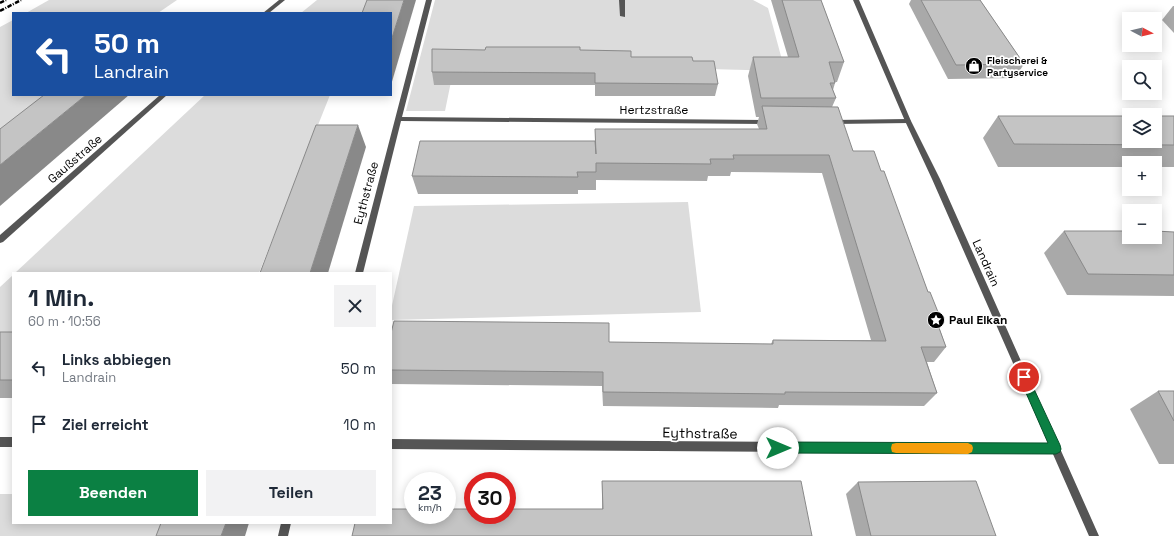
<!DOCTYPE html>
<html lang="de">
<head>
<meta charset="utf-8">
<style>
  :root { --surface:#fff; --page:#f2f2f3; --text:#1f2937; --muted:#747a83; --accent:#0b8043 }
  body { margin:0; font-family:"Space Grotesk",sans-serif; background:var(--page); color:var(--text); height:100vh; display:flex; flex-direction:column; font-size:15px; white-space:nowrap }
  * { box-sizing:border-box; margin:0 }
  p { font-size:13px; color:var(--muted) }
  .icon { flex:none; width:22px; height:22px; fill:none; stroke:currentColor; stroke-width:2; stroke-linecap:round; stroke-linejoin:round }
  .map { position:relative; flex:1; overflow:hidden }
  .details { position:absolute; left:12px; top:272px; width:380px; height:252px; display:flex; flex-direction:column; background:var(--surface); border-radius:0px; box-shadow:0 2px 10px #0003 }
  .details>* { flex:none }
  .guide { position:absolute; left:12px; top:12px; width:380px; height:84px; border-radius:0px; box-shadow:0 2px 10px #0003; background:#1a4fa0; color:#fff; overflow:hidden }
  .needle { width:26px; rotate:97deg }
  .tools { position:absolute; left:1122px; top:12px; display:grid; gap:8px }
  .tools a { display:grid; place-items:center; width:40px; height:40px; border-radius:0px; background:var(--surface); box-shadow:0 2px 10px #0003; font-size:20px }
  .speed { position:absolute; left:404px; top:472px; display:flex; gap:8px; font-size:20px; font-weight:700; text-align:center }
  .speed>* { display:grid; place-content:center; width:52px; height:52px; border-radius:50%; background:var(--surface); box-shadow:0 2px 10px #0003; line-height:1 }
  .speed small { font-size:10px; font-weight:400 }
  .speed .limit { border:6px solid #d22; background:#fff; color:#111 }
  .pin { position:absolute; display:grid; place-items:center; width:34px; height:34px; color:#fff; margin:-17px; border:2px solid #fff; border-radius:50%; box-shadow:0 1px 4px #0007 }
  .me { position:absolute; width:44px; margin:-22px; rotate:90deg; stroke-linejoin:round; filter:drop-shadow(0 0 3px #0008) }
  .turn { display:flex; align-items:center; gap:14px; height:84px; padding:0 16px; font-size:18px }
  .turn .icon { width:52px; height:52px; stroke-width:2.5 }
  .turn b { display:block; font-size:28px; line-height:34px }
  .round { display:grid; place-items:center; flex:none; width:42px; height:42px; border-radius:0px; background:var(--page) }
  .overview { display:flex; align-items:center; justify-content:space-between; height:68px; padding:0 16px }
  h1 { font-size:24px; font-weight:700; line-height:30px }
  .action { display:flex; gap:8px; margin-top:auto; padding:8px 16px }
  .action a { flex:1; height:46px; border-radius:0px; background:var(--accent); color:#fff; font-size:16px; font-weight:700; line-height:46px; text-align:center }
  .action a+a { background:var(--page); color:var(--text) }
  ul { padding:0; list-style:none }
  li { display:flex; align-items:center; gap:12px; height:56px; padding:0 16px }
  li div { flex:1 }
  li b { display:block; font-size:15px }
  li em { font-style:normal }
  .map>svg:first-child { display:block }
</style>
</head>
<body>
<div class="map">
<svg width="1174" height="536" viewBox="0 0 1174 536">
  <rect width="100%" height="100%" fill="#fff"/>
  <!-- green -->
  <g fill="#dcdcdc">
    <path d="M49,0H177L158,13H26Z"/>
    <path d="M317,0H368L363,13H301Z"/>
    <path d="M435,0H753L768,8L785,71L455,62L445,111H406Z"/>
    <path d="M13,20V95H49L0,133V27Z"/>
    <path d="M205,95H330L259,273H15Z"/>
    <path d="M688,202L701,312L391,320V310L414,206Z"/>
    <path d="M13,275V333H0V287Z"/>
    <path d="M0,494H13V523H182L178,536H0Z"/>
  </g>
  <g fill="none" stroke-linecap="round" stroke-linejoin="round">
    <!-- service -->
    <path fill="#555" fill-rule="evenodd" d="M619,0H625V17L620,16Z"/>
    <!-- minor -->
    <g fill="#555" fill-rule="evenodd">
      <path d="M279,0H285L269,13H263Z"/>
      <path d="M426,0H432L402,117L768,120L771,122L768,124L401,121L363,273H355Z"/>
      <path d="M160,95H167L3,242L0,243V235Z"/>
      <path d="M908,119L911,121L910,123L834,124L831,122L834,120Z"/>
      <rect x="0" y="437" width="13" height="10"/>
      <path d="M391,439L1056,444L1059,446L1061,449L1059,452L1056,454L391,449Z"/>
      <path d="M281,523H291L288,536H278Z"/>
    </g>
    <!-- tertiary -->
    <path fill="#555" fill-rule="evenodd" d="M853,0H859L911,121L940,179L1099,536H1089L932,179L905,121Z"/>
    <!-- rail -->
    <g stroke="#000" stroke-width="2.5" stroke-dasharray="4.5 1.5 1 1.5" stroke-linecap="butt">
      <path d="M0,3L6,0"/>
      <path d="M0,11L21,0"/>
    </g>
  </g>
  <!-- wall -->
  <g fill="#a9a9a9">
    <path d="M771,0H821L844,62L837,82H835V83L833,90L836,98L832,107L853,151L881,171L928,292L940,317L937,321L946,347L934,362H927L937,393L924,406L779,405L778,408L603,406L602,386L391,384V333L609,342L771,344L773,340H871L822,173L731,172L730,176H708L707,181L596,180V190H578V194H418L412,176L595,141V129H759L757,124L759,117H756L748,76L753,57H788Z"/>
    <path d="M911,0H980L1024,64L1015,78L948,79L909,4Z"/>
    <path d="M1173,6H1174V33L1162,20Z"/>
    <path d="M580,50L631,57L693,61L718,84L715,96H595V85H434L432,72Z"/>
    <path d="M998,116H1174V167H1155V163H1129V167H998L983,138Z"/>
    <path d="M1064,231L1174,232V296L1067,295L1044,253Z"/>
    <rect x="0" y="332" width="13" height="66"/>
    <path d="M1158,391H1174V464H1159L1130,409Z"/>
    <path d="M602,481L812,536L602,509Z"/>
    <path d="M858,482L996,536H856L846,494Z"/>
  </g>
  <!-- shaded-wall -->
  <g fill="#898989">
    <path d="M404,0H416L391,85V41Z"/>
    <path d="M86,95H129L0,206V165Z"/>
    <path d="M358,125L366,147L328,273H310Z"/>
    <path d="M226,523H249L245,536H221Z"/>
  </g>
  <!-- building -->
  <g fill="#c4c4c4" stroke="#898989">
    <path d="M367,0H404L391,41V13H362Z"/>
    <path d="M782,0H821L844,62H829L835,83H830L836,98H761L753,57H799Z"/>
    <path d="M921,0H980L1024,64L956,65Z"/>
    <path d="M486,47H580V50L631,51V57H692L693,61H714L718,84L595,83V73L432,72V49L485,50Z"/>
    <path d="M44,95H86L0,165V129Z"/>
    <path d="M762,106L838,107L853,151H874L881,171H884L928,292H930L940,317H935L946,347H921L937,393L785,392V394L603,392V372L391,370V333L394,321L609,323V342L773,344V340L886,341L829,155H733L734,159H710L711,164L596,163V172H577L578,177L412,176L420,141H595L596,154L595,129H767Z"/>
    <path d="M998,116H1129V141H1155V116H1174V145L1014,144Z"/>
    <path d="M316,125H358L310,273H260Z"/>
    <path d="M1064,231H1129V237H1155V231L1174,232V275L1088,274Z"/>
    <rect x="0" y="332" width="13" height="48"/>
    <path d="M1158,391H1174V421Z"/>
    <path d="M602,481H801L812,536H352L355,523H391V509H413V515H447V509H473V515H507V509H603Z"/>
    <path d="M976,481L996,536H871L858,482Z"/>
    <path d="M161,523H226L221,536H156Z"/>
  </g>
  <!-- route -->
  <path fill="#0b8043" stroke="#07532c" d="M1024,372L1027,374L1060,445L1061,449L1060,452L1056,454L778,453L774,451L772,448L774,444L778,442L1048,443L1019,377L1020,374Z"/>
  <!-- slow -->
  <path fill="#f59e0b" d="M896,443H968L972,445L973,448L972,452L968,454L896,453L892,452L891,448L892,444Z"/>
  <!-- icons -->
  <defs>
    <symbol id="shop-disc" viewBox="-11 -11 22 22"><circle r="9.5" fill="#000" stroke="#fff"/><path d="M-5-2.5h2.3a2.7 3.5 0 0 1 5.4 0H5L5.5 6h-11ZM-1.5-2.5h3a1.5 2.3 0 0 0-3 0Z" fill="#fff"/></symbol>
    <symbol id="sight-disc" viewBox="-11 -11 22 22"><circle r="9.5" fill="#000" stroke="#fff"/><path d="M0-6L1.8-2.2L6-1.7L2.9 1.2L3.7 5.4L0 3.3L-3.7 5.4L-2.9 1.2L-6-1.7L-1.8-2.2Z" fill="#fff"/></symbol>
  </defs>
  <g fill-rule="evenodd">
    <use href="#shop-disc" x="964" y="56" width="20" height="20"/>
    <use href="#sight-disc" x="926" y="310" width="20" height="20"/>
  </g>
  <g text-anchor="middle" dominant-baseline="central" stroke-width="3.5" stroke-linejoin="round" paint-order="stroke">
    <!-- far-poi labels -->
    <g font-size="10" font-weight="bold" fill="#000" stroke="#fff" text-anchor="start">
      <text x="987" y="60">Fleischerei &amp;<tspan x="987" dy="12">Partyservice</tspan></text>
    </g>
    <!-- street labels -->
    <g font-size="12" fill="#000" stroke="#fff">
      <text x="654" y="110">Hertzstraße</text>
      <text transform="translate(75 159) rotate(-41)">Gaußstraße</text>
      <text transform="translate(366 193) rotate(-75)">Eythstraße</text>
      <text transform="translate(986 263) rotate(66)">Landrain</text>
    </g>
    <!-- poi labels -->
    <g font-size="12" font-weight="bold" fill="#000" stroke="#fff" text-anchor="start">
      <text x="949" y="320">Paul Elkan</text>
    </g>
    <!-- near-street labels -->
    <g font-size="14" fill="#000" stroke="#fff">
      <text transform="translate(700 433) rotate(1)">Eythstraße</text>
    </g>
  </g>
</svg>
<div class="tools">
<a><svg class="needle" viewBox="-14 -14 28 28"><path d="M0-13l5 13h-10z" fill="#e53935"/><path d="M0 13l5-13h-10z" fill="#747a83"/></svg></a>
<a><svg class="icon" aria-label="search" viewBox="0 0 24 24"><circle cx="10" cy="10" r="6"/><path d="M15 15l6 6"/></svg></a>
<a><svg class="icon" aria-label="layers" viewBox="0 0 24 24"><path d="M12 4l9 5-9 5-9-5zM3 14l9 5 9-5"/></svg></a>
<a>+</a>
<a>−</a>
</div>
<div class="speed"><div>23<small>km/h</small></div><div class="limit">30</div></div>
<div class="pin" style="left:1024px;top:377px;background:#d93025"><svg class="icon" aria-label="arrive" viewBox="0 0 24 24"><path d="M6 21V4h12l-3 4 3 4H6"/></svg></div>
<svg class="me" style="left:778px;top:448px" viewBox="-20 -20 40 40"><circle r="19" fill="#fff"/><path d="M0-13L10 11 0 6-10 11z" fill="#0b8043"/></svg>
<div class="guide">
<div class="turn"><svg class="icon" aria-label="left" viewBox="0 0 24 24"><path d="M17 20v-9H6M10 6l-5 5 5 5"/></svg><div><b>50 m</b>Landrain</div></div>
</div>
<section class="details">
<div class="overview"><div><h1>1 Min.</h1><p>60 m · 10:56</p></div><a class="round"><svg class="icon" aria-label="close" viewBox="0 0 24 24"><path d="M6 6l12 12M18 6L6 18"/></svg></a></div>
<ul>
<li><svg class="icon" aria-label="left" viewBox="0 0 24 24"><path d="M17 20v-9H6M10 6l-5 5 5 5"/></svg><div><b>Links abbiegen</b><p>Landrain</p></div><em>50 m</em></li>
<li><svg class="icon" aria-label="arrive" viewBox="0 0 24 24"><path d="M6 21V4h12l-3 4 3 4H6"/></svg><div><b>Ziel erreicht</b></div><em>10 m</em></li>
</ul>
<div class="action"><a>Beenden</a><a>Teilen</a></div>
</section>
</div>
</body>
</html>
